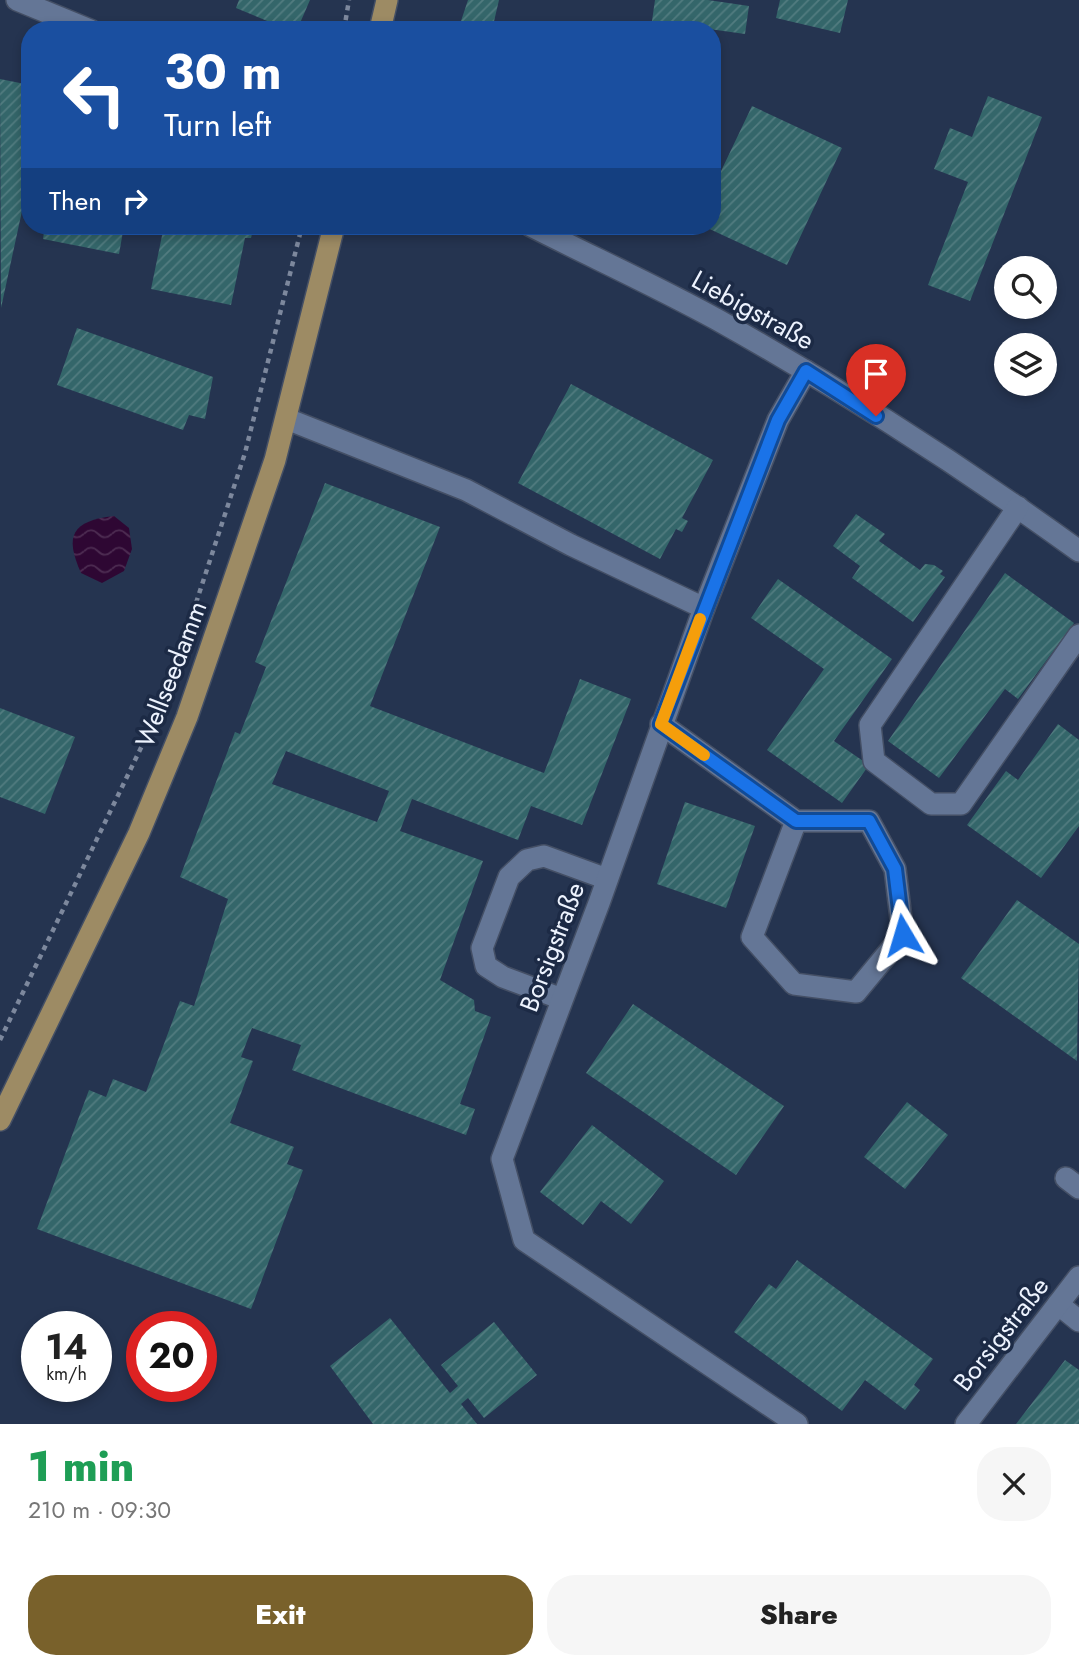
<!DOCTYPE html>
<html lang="en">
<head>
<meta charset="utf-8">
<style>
  :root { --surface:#fff; --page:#f6f6f6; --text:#222; --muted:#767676; --accent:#79612b }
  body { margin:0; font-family:Jost,sans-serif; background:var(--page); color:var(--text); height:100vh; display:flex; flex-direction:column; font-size:26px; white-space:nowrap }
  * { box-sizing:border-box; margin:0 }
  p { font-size:23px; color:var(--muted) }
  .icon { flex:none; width:38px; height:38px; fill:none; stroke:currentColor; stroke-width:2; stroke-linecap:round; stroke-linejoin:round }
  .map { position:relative; height:1424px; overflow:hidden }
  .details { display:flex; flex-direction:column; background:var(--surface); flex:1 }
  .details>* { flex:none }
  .banner { position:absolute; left:21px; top:21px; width:700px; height:214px; border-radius:28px; box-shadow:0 4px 10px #0003; background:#1a4fa0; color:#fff; overflow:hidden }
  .buttons { position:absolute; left:994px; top:256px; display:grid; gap:14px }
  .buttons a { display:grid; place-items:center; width:63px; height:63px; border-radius:50%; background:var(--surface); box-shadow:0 4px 10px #0003; font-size:35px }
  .speed { position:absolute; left:21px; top:1311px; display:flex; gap:14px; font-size:35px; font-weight:700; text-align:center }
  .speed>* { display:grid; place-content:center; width:91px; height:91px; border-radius:50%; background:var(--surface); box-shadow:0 4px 10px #0003; line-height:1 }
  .speed small { font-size:18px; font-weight:400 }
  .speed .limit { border:10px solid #d22; background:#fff; color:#111 }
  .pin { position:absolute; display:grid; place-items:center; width:60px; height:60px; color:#fff; margin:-72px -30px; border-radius:50% 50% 50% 0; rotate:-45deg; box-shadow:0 0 7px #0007 }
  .pin .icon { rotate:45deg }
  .me { position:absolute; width:77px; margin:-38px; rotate:353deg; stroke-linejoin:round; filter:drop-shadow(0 0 5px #0008) }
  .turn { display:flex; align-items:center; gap:24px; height:147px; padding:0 28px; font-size:32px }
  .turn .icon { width:91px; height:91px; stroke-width:2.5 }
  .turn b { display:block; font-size:49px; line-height:60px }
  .then { display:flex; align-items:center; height:66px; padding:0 28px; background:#0003; gap:14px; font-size:26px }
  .round { display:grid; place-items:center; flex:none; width:74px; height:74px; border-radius:28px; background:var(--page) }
  .head { display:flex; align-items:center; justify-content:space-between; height:119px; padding:0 28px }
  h1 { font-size:42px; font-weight:800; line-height:52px; color:#1e9e55 }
  .action { display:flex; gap:14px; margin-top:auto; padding:14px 28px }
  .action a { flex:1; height:80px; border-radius:28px; background:var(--accent); color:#fff; font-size:28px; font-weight:800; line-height:80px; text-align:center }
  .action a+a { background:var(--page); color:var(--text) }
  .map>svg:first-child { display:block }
</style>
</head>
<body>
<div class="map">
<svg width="1079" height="1424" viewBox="0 0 1079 1424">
  <defs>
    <pattern id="water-waves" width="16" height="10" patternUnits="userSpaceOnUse" patternTransform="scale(1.75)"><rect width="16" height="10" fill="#2e0733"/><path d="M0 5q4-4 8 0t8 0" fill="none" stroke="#4d2c52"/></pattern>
    <pattern id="building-hatch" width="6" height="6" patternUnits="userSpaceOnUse" patternTransform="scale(1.75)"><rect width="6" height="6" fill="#34666a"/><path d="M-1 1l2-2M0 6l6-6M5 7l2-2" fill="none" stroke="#527c80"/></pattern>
  </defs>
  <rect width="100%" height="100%" fill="#253450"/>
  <!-- water -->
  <path fill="url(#water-waves)" d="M114,516L129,528L132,549L124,571L102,583L81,573C64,535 72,521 114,516Z"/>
  <!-- building -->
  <g fill="url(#building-hatch)" fill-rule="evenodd">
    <path d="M239,0H310L297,30H289L236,8Z"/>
    <path d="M468,0H499L492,30H458Z"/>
    <path d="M655,0H708L749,6L745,34L652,21Z"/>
    <path d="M780,0H848L840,33L776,18Z"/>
    <path d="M0,79L30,85V174L1,308Z"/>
    <path d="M988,96L1042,117L970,301L928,285L968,182L934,169L950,128L972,137Z"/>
    <path d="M752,106L842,148L787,265L703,226H712V190Z"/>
    <path d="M45,226H124L119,254L43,239Z"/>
    <path d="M164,226H254L251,238H245L231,305L151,289Z"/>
    <path d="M77,328L213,377L205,419L189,415L183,430L57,385Z"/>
    <path d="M571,384L713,460L682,518L688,521L682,532L676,529L660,559L518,483Z"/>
    <path d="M325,483L440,527L370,706L544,773L580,679L631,699L582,825L531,806L518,840L412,799L400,831L483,861L440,980L474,1000L475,1011L491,1017L460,1104L475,1109L466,1135L292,1070L301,1045L252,1028L241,1057L253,1061L230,1123L294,1147L287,1164L303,1170L251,1309L37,1229L89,1090L106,1097L113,1079L146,1092L180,1001L194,1006L228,899L180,877L235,732L240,734L266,667L255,662ZM286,751L389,791L377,822L272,784Z"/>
    <path d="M856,514L885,534L879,541L920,570L925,564L934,565L943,571L940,574L945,577L913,622L852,578L860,566L833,546Z"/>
    <path d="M1005,573L1074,623L1018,699L1005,689L939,778L888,741Z"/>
    <path d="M778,579L892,659L834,741L869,765L842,803L767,750L824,669L751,618Z"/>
    <path d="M0,708L75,737L45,814L0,797Z"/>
    <path d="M1058,724L1079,740V826L1041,878L967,825L1006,771L1018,780Z"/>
    <path d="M685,802L755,826L726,908L657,884Z"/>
    <path d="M1017,900L1079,944L1077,1061L961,978Z"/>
    <path d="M633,1004L784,1106L736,1175L586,1073Z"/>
    <path d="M907,1102L948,1135L905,1189L864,1157Z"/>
    <path d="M592,1125L664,1181L631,1224L601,1201L583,1225L540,1192Z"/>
    <path d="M797,1260L933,1359L914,1385L920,1390L905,1410L865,1380L842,1411L734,1332L769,1284L776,1289Z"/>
    <path d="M390,1318L450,1393L458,1386L441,1365L494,1322L537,1375L484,1418L468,1398L461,1404L477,1424H373L330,1366Z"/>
    <path d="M1065,1360L1079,1370V1424H1016Z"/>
  </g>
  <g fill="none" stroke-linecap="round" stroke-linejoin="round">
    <defs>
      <g id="minor">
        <path d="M17,0L90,30"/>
        <path d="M531,226C592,257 656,286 716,319C841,389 963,467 1079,551"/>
        <path d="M287,419L466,490L571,545L704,608"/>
        <path d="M1018,507L870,725L874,761L931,804H961L1079,635"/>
        <path d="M661,724L796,821L752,937L794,984L856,992L903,935L895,869L869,821H796"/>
        <path d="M562,999L503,977L486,966L482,948L509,877L527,860L544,856L607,879"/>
        <path d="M1066,1178L1079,1188"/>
        <path d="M1058,1304L1079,1321"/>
        <path d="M797,1424L524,1240L502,1159L599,903L704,608L778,420L806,371"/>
        <path d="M966,1424L1079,1277"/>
      </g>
      <g id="major">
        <path d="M380,30L387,0"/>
        <path d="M0,1120L139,833L187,717L275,460L334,226"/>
      </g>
    </defs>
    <!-- minor casing -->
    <use href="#minor" stroke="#444f65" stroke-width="24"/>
    <!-- major casing -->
    <use href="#major" stroke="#444f65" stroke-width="24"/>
    <!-- path -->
    <g stroke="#7d889d" stroke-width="4.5" stroke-dasharray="5 5" stroke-linecap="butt">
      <path d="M344,30L349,0"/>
      <path d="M0,1040L165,698L245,453L302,226"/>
    </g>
    <!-- minor -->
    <use href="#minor" stroke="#647696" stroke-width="21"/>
    <!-- major -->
    <use href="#major" stroke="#9d8b64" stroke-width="21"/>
  </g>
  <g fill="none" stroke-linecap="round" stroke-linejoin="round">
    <defs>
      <path id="route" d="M876,416L806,371L778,420L661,724L796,821H869L895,869L903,935"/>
    </defs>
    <!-- route casing -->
    <use href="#route" stroke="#114b97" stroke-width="18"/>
    <!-- route -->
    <use href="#route" stroke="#1a73e8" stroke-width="12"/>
    <!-- slow -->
    <path stroke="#f59e0b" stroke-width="12" d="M700,619L661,724L704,755"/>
  </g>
  <g text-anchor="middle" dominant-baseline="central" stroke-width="7" stroke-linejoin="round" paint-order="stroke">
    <!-- street labels -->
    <g font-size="26" fill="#edf3fe" stroke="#1c2a45">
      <text transform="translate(753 310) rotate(29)">Liebigstraße</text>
      <text transform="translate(171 674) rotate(-69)">Wellseedamm</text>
      <text transform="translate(552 947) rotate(-69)">Borsigstraße</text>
      <text transform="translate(1001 1334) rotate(-52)">Borsigstraße</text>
    </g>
  </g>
</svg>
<div class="buttons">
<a><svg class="icon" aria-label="search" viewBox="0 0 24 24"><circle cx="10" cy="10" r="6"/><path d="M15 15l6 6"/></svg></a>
<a><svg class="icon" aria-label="layers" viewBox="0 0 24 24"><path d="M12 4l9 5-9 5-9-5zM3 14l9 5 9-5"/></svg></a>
</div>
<div class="speed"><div>14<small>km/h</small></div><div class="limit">20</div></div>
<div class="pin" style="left:876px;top:416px;background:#d93025"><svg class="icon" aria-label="arrive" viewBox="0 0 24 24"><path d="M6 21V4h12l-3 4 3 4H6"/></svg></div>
<svg class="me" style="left:903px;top:935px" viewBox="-20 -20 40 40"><path d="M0-17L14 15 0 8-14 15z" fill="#1a73e8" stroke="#fff" stroke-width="4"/></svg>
<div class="banner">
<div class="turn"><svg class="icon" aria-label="left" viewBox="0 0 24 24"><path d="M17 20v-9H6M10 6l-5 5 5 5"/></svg><div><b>30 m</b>Turn left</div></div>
<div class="then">Then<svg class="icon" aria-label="right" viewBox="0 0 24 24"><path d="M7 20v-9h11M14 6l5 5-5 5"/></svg></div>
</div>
</div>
<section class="details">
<div class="head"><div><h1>1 min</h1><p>210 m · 09:30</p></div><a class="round"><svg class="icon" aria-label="close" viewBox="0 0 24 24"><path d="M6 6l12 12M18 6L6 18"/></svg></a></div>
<div class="action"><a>Exit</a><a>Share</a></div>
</section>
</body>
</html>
